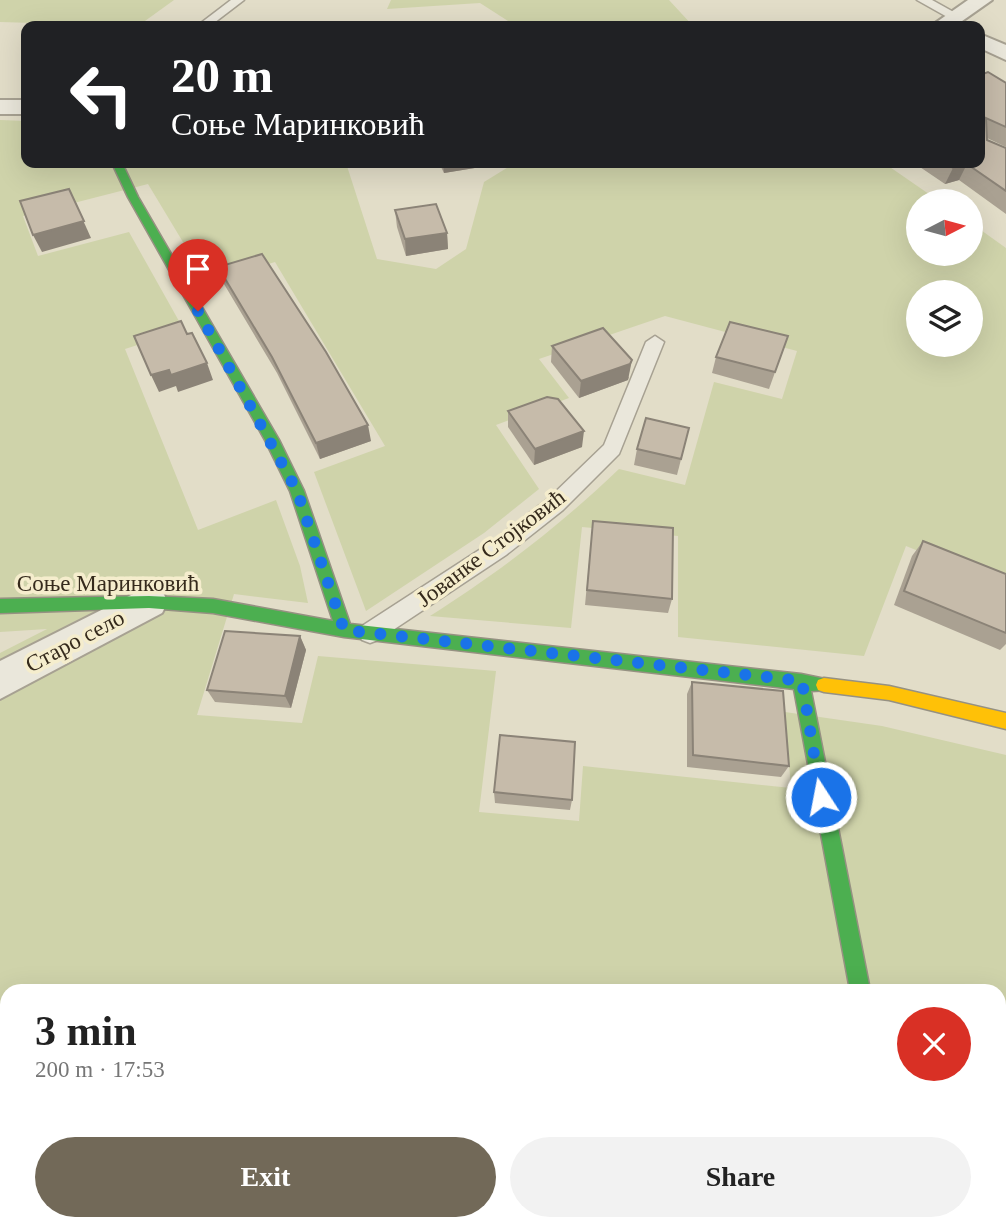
<!DOCTYPE html>
<html lang="en">
<head>
<meta charset="utf-8">
<style>
  :root { --surface:#fff; --page:#f2f2f2; --text:#222; --muted:#767676; --accent:#726958 }
  body { margin:0; font-family:Georgia,serif; background:var(--page); color:var(--text); height:100vh; display:flex; flex-direction:column; font-size:26px; white-space:nowrap }
  * { box-sizing:border-box; margin:0 }
  p { font-size:23px; color:var(--muted) }
  .icon { flex:none; width:38px; height:38px; fill:none; stroke:currentColor; stroke-width:2; stroke-linecap:round; stroke-linejoin:round }
  .map { position:relative; flex:1; overflow:hidden }
  .sheet { position:absolute; left:0px; top:984px; width:1006px; height:247px; display:flex; flex-direction:column; background:var(--surface); border-radius:21px 21px 0 0; box-shadow:0 7px 28px #0002 }
  .sheet>* { flex:none }
  .guide { position:absolute; left:21px; top:21px; width:964px; height:147px; border-radius:14px; box-shadow:0 7px 28px #0002; background:#202124; color:#fff; overflow:hidden }
  .needle { width:46px; rotate:84deg }
  .tools { position:absolute; left:906px; top:189px; display:grid; gap:14px }
  .tools a { display:grid; place-items:center; width:77px; height:77px; border-radius:50%; background:var(--surface); box-shadow:0 7px 28px #0002; font-size:35px }
  .pin { position:absolute; display:grid; place-items:center; width:60px; height:60px; color:#fff; margin:-72px -30px; border-radius:50% 50% 50% 0; rotate:-45deg; box-shadow:0 0 7px #0007 }
  .pin .icon { rotate:45deg }
  .me { position:absolute; width:77px; margin:-38px; rotate:349deg; stroke-linejoin:round; filter:drop-shadow(0 0 5px #0008) }
  .turn { display:flex; align-items:center; gap:24px; height:147px; padding:0 35px; font-size:32px }
  .turn .icon { width:91px; height:91px; stroke-width:2.5 }
  .turn b { display:block; font-size:49px; line-height:60px }
  .round { display:grid; place-items:center; flex:none; width:74px; height:74px; border-radius:37px; background:var(--page) }
  .overview { display:flex; align-items:center; justify-content:space-between; height:119px; padding:0 35px }
  h1 { font-size:42px; font-weight:800; line-height:52px }
  .action { display:flex; gap:14px; margin-top:auto; padding:14px 35px }
  .action a { flex:1; height:80px; border-radius:42px; background:var(--accent); color:#fff; font-size:28px; font-weight:800; line-height:80px; text-align:center }
  .action a+a { background:var(--page); color:var(--text) }
  .map>svg:first-child { display:block }
</style>
</head>
<body>
<div class="map">
<svg width="1006" height="1230" viewBox="0 0 1006 1230">
  <rect width="100%" height="100%" fill="#e2ddc8"/>
  <!-- green -->
  <g fill="#cfd3aa" fill-rule="evenodd">
    <path d="M0,0H174L138,26L0,22Z"/>
    <path d="M391,0H669L693,26H516L480,3L387,9Z"/>
    <path d="M0,120L26,121V163H346L377,259L436,269L466,249L484,182L515,163H884L939,201H919V254H971V223L1006,248V586L906,546L864,656L678,637V536L582,527L571,628L430,616C502,570 557,528 619,469L685,485L714,382L782,399L797,351L665,316L539,359L569,398L496,425L539,489L484,533L366,611L314,472L385,446L275,262L207,282L148,184L23,216L38,256L129,232L184,330L125,349L198,530L276,500L300,566L308,603L234,594L197,715L302,723L318,656L496,671L479,812L579,821L583,766L791,788L785,712L882,726L1006,755V1230H0V653L47,629L0,632ZM919,292H971V345H919ZM7,990H999V1223H7Z"/>
  </g>
  <g fill="none" stroke-linecap="round" stroke-linejoin="round">
    <defs>
      <g id="lane">
        <path d="M231,0H244L210,26H197Z"/>
        <path d="M917,0H932L959,15L949,18Z"/>
        <path d="M655,336L664,342L619,454L563,510L506,555L378,640L370,643L362,640L358,633L362,626L490,543L549,498L604,445L646,342Z"/>
      </g>
      <g id="street">
        <path d="M968,0H992L955,26H931Z"/>
        <path d="M980,34L1006,45V60L980,48Z"/>
        <rect x="0" y="100" width="26" height="14"/>
        <path d="M149,586L162,591L168,602L162,613L0,699V661Z"/>
        <path d="M872,1223H929L930,1230H872Z"/>
      </g>
      <path id="fast" d="M112,163H122L138,197L279,440L304,491L350,624L801,674L830,680L832,685L830,690L811,691L870,990H850L794,689L344,637L213,613L149,608L0,613V599L149,596L213,599L333,621L290,491L265,440L128,197Z"/>
      <path id="slow" d="M824,678L889,686L1006,713V729L889,700L824,692L818,690L816,685L818,680Z"/>
    </defs>
    <!-- lane casing -->
    <use href="#lane" stroke="#a7a192" stroke-width="3"/>
    <!-- street casing -->
    <use href="#street" stroke="#a7a192" stroke-width="4"/>
    <!-- fast casing -->
    <use href="#fast" stroke="#969182" stroke-width="3"/>
    <!-- slow casing -->
    <use href="#slow" stroke="#969182" stroke-width="3"/>
    <!-- lane -->
    <use href="#lane" fill="#eae7db" fill-rule="evenodd"/>
    <!-- street -->
    <use href="#street" fill="#eae7db" fill-rule="evenodd"/>
    <!-- fast -->
    <use href="#fast" fill="#4caf50" fill-rule="evenodd"/>
    <!-- slow -->
    <use href="#slow" fill="#ffc107" fill-rule="evenodd"/>
  </g>
  <!-- wall -->
  <g fill="#aaa192">
    <path d="M980,75L1006,83V147L987,138V140L1006,148V214L959,180L945,184L914,163H980Z"/>
    <path d="M439,163H487V166L444,173Z"/>
    <path d="M395,210L447,233L448,249L406,256L397,227Z"/>
    <path d="M218,267L371,441L320,459L277,373L224,284Z"/>
    <path d="M788,336L769,389L712,373L716,357Z"/>
    <path d="M552,346L629,377L628,380L579,398L551,362Z"/>
    <path d="M508,411L582,447L534,465L508,427Z"/>
    <path d="M689,428L677,475L634,465L637,449Z"/>
    <path d="M593,521L672,599L668,613L585,605Z"/>
    <path d="M923,541L1006,574V644L1000,650L894,605L912,556Z"/>
    <path d="M300,636L306,650L291,708L215,702L207,690Z"/>
    <path d="M692,682L789,766L781,777L687,767V694Z"/>
    <path d="M494,792L572,800L570,810L495,803Z"/>
  </g>
  <!-- shaded-wall -->
  <g fill="#8b8377">
    <path d="M443,163H487V166L444,173Z"/>
    <path d="M967,164L959,180L945,184L953,168Z"/>
    <path d="M69,189L91,238L42,252L33,235Z"/>
    <path d="M447,233L448,249L406,256L405,239Z"/>
    <path d="M632,360L628,380L579,398L581,381Z"/>
    <path d="M207,363L213,380L178,392L176,386L159,392L151,375L169,370Z"/>
    <path d="M368,425L371,441L320,459L316,443Z"/>
    <path d="M584,431L582,447L534,465L535,449Z"/>
    <path d="M300,636L306,650L291,708L285,696Z"/>
  </g>
  <!-- building -->
  <g fill="#c6bbaa" stroke="#8b8377" stroke-width="2">
    <path d="M988,72L1006,83V127L986,118L987,140L1006,148V191L967,164L953,168L945,163H980V75Z"/>
    <path d="M69,189L84,221L33,235L20,201Z"/>
    <path d="M436,204L447,233L405,239L395,210Z"/>
    <path d="M262,254L326,352L368,425L316,443L272,357L218,267Z"/>
    <path d="M181,321L187,334L192,333L207,363L171,375L169,370L151,375L134,336Z"/>
    <path d="M730,322L788,336L775,372L716,357Z"/>
    <path d="M603,328L632,360L630,364L581,381L552,346Z"/>
    <path d="M547,397L558,399L584,431L535,449L508,411Z"/>
    <path d="M646,418L689,428L681,459L637,449Z"/>
    <path d="M593,521L673,528L672,599L587,590Z"/>
    <path d="M923,541L1006,574V633L904,591Z"/>
    <path d="M225,631L300,636L285,696L207,690Z"/>
    <path d="M692,682L783,691L789,766L693,755Z"/>
    <path d="M500,735L575,742L572,800L494,792Z"/>
  </g>
  <g fill="none" stroke-linecap="round" stroke-linejoin="round">
    <!-- route -->
    <path stroke="#1a73e8" stroke-width="12" stroke-dasharray="0 21.6" d="M198,311L297,491L344,630L802,681L821,797"/>
  </g>
  <g text-anchor="middle" dominant-baseline="central" stroke-width="7" stroke-linejoin="round" paint-order="stroke">
    <!-- street labels -->
    <g font-size="23" fill="#352a1c" stroke="#f5edcd">
      <text transform="translate(491 548) rotate(-37)">Јованке Стојковић</text>
      <text x="108" y="583">Соње Маринковић</text>
      <text transform="translate(75 641) rotate(-28)">Старо село</text>
    </g>
  </g>
</svg>
<div class="tools">
<a><svg class="needle" viewBox="-14 -14 28 28"><path d="M0-13l5 13h-10z" fill="#e53935"/><path d="M0 13l5-13h-10z" fill="#767676"/></svg></a>
<a><svg class="icon" aria-label="layers" viewBox="0 0 24 24"><path d="M12 4l9 5-9 5-9-5zM3 14l9 5 9-5"/></svg></a>
</div>
<div class="pin" style="left:198px;top:311px;background:#d93025"><svg class="icon" aria-label="arrive" viewBox="0 0 24 24"><path d="M6 21V4h12l-3 4 3 4H6"/></svg></div>
<svg class="me" style="left:821px;top:797px" viewBox="-20 -20 40 40"><circle r="17" fill="#1a73e8" stroke="#fff" stroke-width="3"/><path d="M0-11L8 9 0 5-8 9z" fill="#fff"/></svg>
<div class="guide">
<div class="turn"><svg class="icon" aria-label="left" viewBox="0 0 24 24"><path d="M17 20v-9H6M10 6l-5 5 5 5"/></svg><div><b>20 m</b>Соње Маринковић</div></div>
</div>
<section class="sheet">
<div class="overview"><div><h1>3 min</h1><p>200 m · 17:53</p></div><a class="round" style="background:#d93025;color:#fff"><svg class="icon" aria-label="close" viewBox="0 0 24 24"><path d="M6 6l12 12M18 6L6 18"/></svg></a></div>
<div class="action"><a>Exit</a><a>Share</a></div>
</section>
</div>
</body>
</html>
